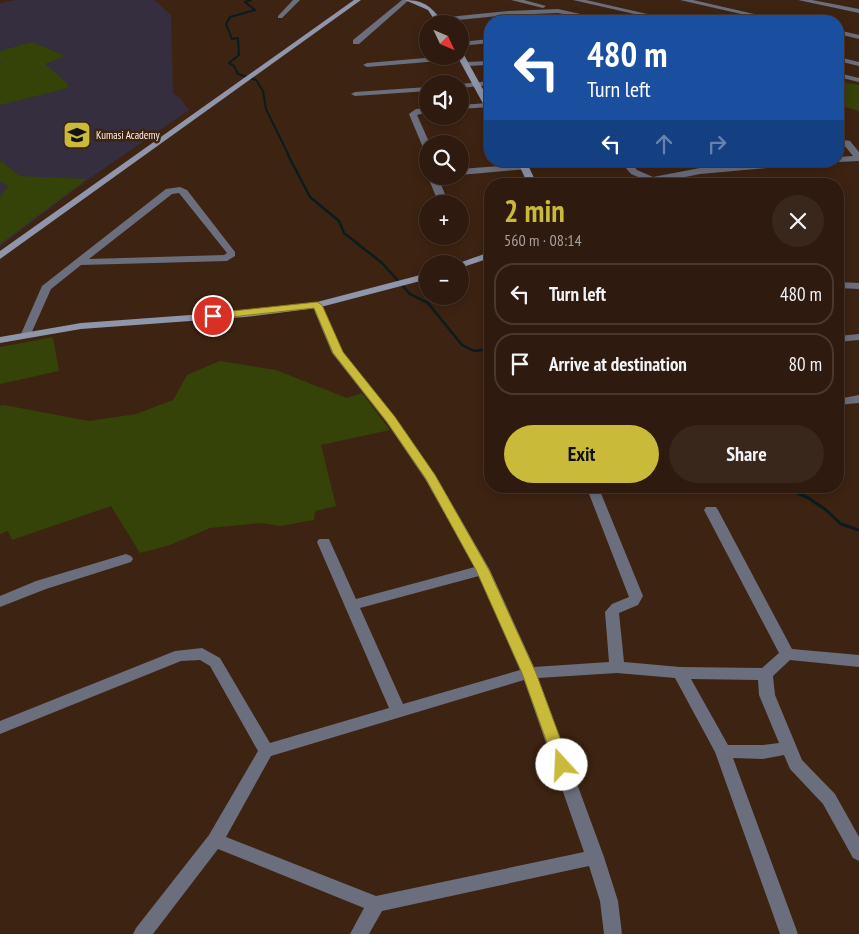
<!DOCTYPE html>
<html lang="en">
<head>
<meta charset="utf-8">
<style>
  :root { --surface:#2e1a0e; --page:#3a271c; --text:#f1f3f6; --muted:#a7a19e; --line:#49382e; --accent:#c9ba3a }
  body { margin:0; font-family:"PT Sans Narrow",sans-serif; background:var(--page); color:var(--text); height:100vh; display:flex; flex-direction:column; font-size:19px; white-space:nowrap }
  * { box-sizing:border-box; margin:0 }
  p { font-size:16px; color:var(--muted) }
  .icon { flex:none; width:28px; height:28px; fill:none; stroke:currentColor; stroke-width:2; stroke-linecap:round; stroke-linejoin:round }
  .map { position:relative; flex:1; overflow:hidden }
  .drawer { position:absolute; left:484px; top:178px; width:360px; height:315px; display:flex; flex-direction:column; background:var(--surface); border-radius:20px; box-shadow:0 2px 12px #0003,0 0 0 1px var(--line) }
  .drawer>* { flex:none }
  .guide { position:absolute; left:484px; top:15px; width:360px; height:152px; border-radius:20px; box-shadow:0 2px 12px #0003,0 0 0 1px var(--line); background:#1a4fa0; color:#fff; overflow:hidden }
  .needle { width:32px; rotate:134deg }
  .tools { position:absolute; left:419px; top:15px; display:grid; gap:10px }
  .tools a { display:grid; place-items:center; width:50px; height:50px; border-radius:50%; background:var(--surface); box-shadow:0 2px 12px #0003,0 0 0 1px var(--line); font-size:25px }
  .pin { position:absolute; display:grid; place-items:center; width:42px; height:42px; color:#fff; margin:-21px; border:2px solid #fff; border-radius:50%; box-shadow:0 1px 5px #0007 }
  .me { position:absolute; width:55px; margin:-28px; rotate:340deg; stroke-linejoin:round; filter:drop-shadow(0 0 4px #0008) }
  .turn { display:flex; align-items:center; gap:18px; height:105px; padding:0 20px; font-size:22px }
  .turn .icon { width:65px; height:65px; stroke-width:2.5 }
  .turn b { display:block; font-size:35px; line-height:42px }
  .lanes { display:flex; align-items:center; height:48px; padding:0 20px; background:#0003; justify-content:center; gap:25px; direction:ltr }
  .lanes .off { opacity:.35 }
  .round { display:grid; place-items:center; flex:none; width:52px; height:52px; border-radius:26px; background:var(--page) }
  .overview { display:flex; align-items:center; justify-content:space-between; height:85px; padding:0 20px }
  h1 { font-size:30px; font-weight:600; line-height:38px; color:var(--accent) }
  .action { display:flex; gap:10px; margin-top:auto; padding:10px 20px }
  .action a { flex:1; height:58px; border-radius:30px; background:var(--accent); color:#111; font-size:20px; font-weight:600; line-height:58px; text-align:center }
  .action a+a { background:var(--page); color:var(--text) }
  ul { padding:0; list-style:none }
  li { display:flex; align-items:center; gap:15px; height:62px; margin:0 10px 8px; padding:0 10px; border:2px solid var(--line); border-radius:20px }
  li div { flex:1 }
  li b { display:block; font-size:19px }
  li em { font-style:normal }
  .map>svg:first-child { display:block }
</style>
</head>
<body>
<div class="map">
<svg width="859" height="934" viewBox="0 0 859 934">
  <rect width="100%" height="100%" fill="#3d2312"/>
  <!-- education -->
  <path fill="#342e3f" d="M16,0H154L171,15L173,93L179,97L189,110L86,181L0,246V3Z"/>
  <!-- green -->
  <g fill="#354208">
    <path d="M32,42L65,56L45,64L67,83L68,88L0,105V64L2,63L0,62V51Z"/>
    <path d="M838,81L859,85V111L838,105Z"/>
    <path d="M0,162H3L19,176L87,179L0,244V197L8,186L0,181Z"/>
    <path d="M53,337L59,371L0,384V347Z"/>
    <path d="M220,361L276,370L347,398L362,393L390,430L321,445L336,506L315,511L314,520L280,526L262,523L210,528L170,545L140,553L111,506L12,540L8,531L0,534V406L4,405L89,421L136,414L173,400L187,375Z"/>
  </g>
  <g fill="none" stroke-linecap="round" stroke-linejoin="round">
    <!-- stream-far2 -->
    <path stroke="#0b1c1e" stroke-width="2" d="M251,0L245,2L255,10L230,17L226,24L232,39L238,38L239,55L229,63L234,66L238,74L256,80L263,91L266,109L289,156"/>
    <!-- stream-far1 -->
    <path stroke="#0b1c1e" stroke-width="2.5" d="M288,155L310,197L339,221L344,233L382,263L410,294L428,303L462,345L474,351L490,349"/>
    <!-- stream -->
    <path stroke="#0b1c1e" stroke-width="3" d="M779,486L807,497L826,510L841,524L859,530"/>
    <!-- street -->
    <g fill="#6b6e7c" fill-rule="evenodd">
      <path d="M293,0H300L282,18H278V16Z"/>
      <path d="M402,0H409L359,44H353V40Z"/>
      <path d="M511,0H524L546,6L543,8Z"/>
      <path d="M573,0H586L678,21H665Z"/>
      <path d="M680,0H693L785,21H772Z"/>
      <path d="M798,0H812L859,9V13Z"/>
      <path d="M558,9L612,21H599L558,13L508,15L438,22L434,20L438,18L508,11Z"/>
      <path d="M838,30L859,35V39L838,34Z"/>
      <path d="M490,39V43L460,46V42Z"/>
      <path d="M460,55H464V59L367,67L363,65L367,63Z"/>
      <path d="M838,57L859,62V66L838,61Z"/>
      <path d="M490,61V65L465,66L461,64L465,62Z"/>
      <path d="M838,73L859,78V82L838,77Z"/>
      <path d="M490,81V85L460,88V84Z"/>
      <path d="M428,87V91L355,96L351,94L355,92Z"/>
      <path d="M488,103H490V107L460,109V105Z"/>
      <path d="M428,108V112L417,115L430,144H428V152L424,150L409,114L416,109Z"/>
      <path d="M838,139L850,141L859,152V161L838,162L837,161L838,157L853,156L844,145L838,144Z"/>
      <path d="M620,161H629L637,170L653,177L700,168L780,161H817L813,164L700,174L651,184H639L645,180L631,174Z"/>
      <path d="M525,164L529,167L528,169L460,175V169Z"/>
      <path d="M432,176H441L440,182L449,204H439L430,182Z"/>
      <path d="M180,187L187,190L235,252V256L227,261L81,265L51,289L31,334L26,337L22,336L21,334L42,286L166,189ZM179,193L227,253L224,255L89,259L172,194Z"/>
      <path d="M838,282L859,283V289L838,288Z"/>
      <path d="M317,302L322,305L343,353L395,417L437,478L490,570L534,667L609,662L605,612L612,604L629,597L586,486H598L643,596L638,605L619,613L624,662L680,667L762,668L779,653L704,510L706,507H716L718,510L792,649L859,655V667L790,660L773,676L775,695L802,760L835,794L859,837V861L853,858L823,804L790,769L784,755L763,759L733,758L798,934H780L715,752L675,678L617,673L538,678L604,857L618,901L622,934H604L600,901L589,866L382,911L369,934H350L364,908L218,849L153,934H133L136,928L209,835L258,751L210,666L200,660L181,661L0,734V721L175,651L202,648L220,658L270,743L389,708L317,542L319,539H329L356,599L475,567L425,479L387,423L332,353L312,305ZM479,576L520,670L403,704L360,608ZM691,679L758,680L759,695L779,743L763,745H728ZM524,680L584,852L376,896L226,837L271,756Z"/>
      <path d="M859,334V340L838,342V336Z"/>
      <path d="M859,395V403L838,405V399Z"/>
      <path d="M126,554L131,556L133,559L131,562L46,589L0,607V596L36,581Z"/>
    </g>
    <!-- secondary -->
    <g fill="#8f95aa" fill-rule="evenodd">
      <path d="M354,0H361L0,259V251Z"/>
      <path d="M405,0C425,0 433,8 444,24H437L428,10Z"/>
      <path d="M460,53L464,55L490,102V111L486,109L457,56H460Z"/>
      <path d="M517,161H526L537,184H528Z"/>
      <path d="M490,252V258L460,268V264H456Z"/>
      <path d="M428,273V279L317,308L245,317L81,329L0,343V337L81,323L245,311L317,302Z"/>
    </g>
  </g>
  <!-- route -->
  <path fill="#c9ba3a" stroke="#837926" d="M317,302L322,305L343,352L395,417L435,475L489,570L536,673L570,765L567,769L562,771L557,769L555,765L522,673L476,570L426,479L387,422L333,353L314,308L213,319L209,316L213,313Z"/>
  <!-- icons -->
  <defs>
    <symbol id="school-square" viewBox="-11 -11 22 22"><rect x="-9" y="-9" width="18" height="18" rx="4" fill="#c9ba3a" stroke="#3d2312"/><path d="M0-5L7-2L0 1L-7-2ZM-4 1L0 2.5L4 1V4Q0 6-4 4Z" fill="#111"/></symbol>
  </defs>
  <g fill-rule="evenodd">
    <use href="#school-square" x="61" y="119" width="32" height="32"/>
  </g>
  <g text-anchor="middle" dominant-baseline="central" stroke-width="5" stroke-linejoin="round" paint-order="stroke">
    <!-- far-poi labels -->
    <g font-size="11" fill="#fdefe6" stroke="#3d2312" text-anchor="start">
      <text x="96" y="135">Kumasi Academy</text>
    </g>
  </g>
</svg>
<div class="tools">
<a><svg class="needle" viewBox="-14 -14 28 28"><path d="M0-13l5 13h-10z" fill="#e53935"/><path d="M0 13l5-13h-10z" fill="#a7a19e"/></svg></a>
<a><svg class="icon" aria-label="sound" viewBox="0 0 24 24"><path d="M4 9h4l5-4v14l-5-4H4zM17 9q2 3 0 6"/></svg></a>
<a><svg class="icon" aria-label="search" viewBox="0 0 24 24"><circle cx="10" cy="10" r="6"/><path d="M15 15l6 6"/></svg></a>
<a>+</a>
<a>−</a>
</div>
<div class="pin" style="left:213px;top:316px;background:#d93025"><svg class="icon" aria-label="arrive" viewBox="0 0 24 24"><path d="M6 21V4h12l-3 4 3 4H6"/></svg></div>
<svg class="me" style="left:562px;top:765px" viewBox="-20 -20 40 40"><circle r="19" fill="#fff"/><path d="M0-13L10 11 0 6-10 11z" fill="#c9ba3a"/></svg>
<div class="guide">
<div class="turn"><svg class="icon" aria-label="left" viewBox="0 0 24 24"><path d="M17 20v-9H6M10 6l-5 5 5 5"/></svg><div><b>480 m</b>Turn left</div></div>
<div class="lanes"><svg class="icon" aria-label="left" viewBox="0 0 24 24"><path d="M17 20v-9H6M10 6l-5 5 5 5"/></svg><svg class="icon off" aria-label="ahead" viewBox="0 0 24 24"><path d="M12 20V5M6 11l6-6 6 6"/></svg><svg class="icon off" aria-label="right" viewBox="0 0 24 24"><path d="M7 20v-9h11M14 6l5 5-5 5"/></svg></div>
</div>
<section class="drawer">
<div class="overview"><div><h1>2 min</h1><p>560 m · 08:14</p></div><a class="round"><svg class="icon" aria-label="close" viewBox="0 0 24 24"><path d="M6 6l12 12M18 6L6 18"/></svg></a></div>
<ul>
<li><svg class="icon" aria-label="left" viewBox="0 0 24 24"><path d="M17 20v-9H6M10 6l-5 5 5 5"/></svg><div><b>Turn left</b></div><em>480 m</em></li>
<li><svg class="icon" aria-label="arrive" viewBox="0 0 24 24"><path d="M6 21V4h12l-3 4 3 4H6"/></svg><div><b>Arrive at destination</b></div><em>80 m</em></li>
</ul>
<div class="action"><a>Exit</a><a>Share</a></div>
</section>
</div>
</body>
</html>
